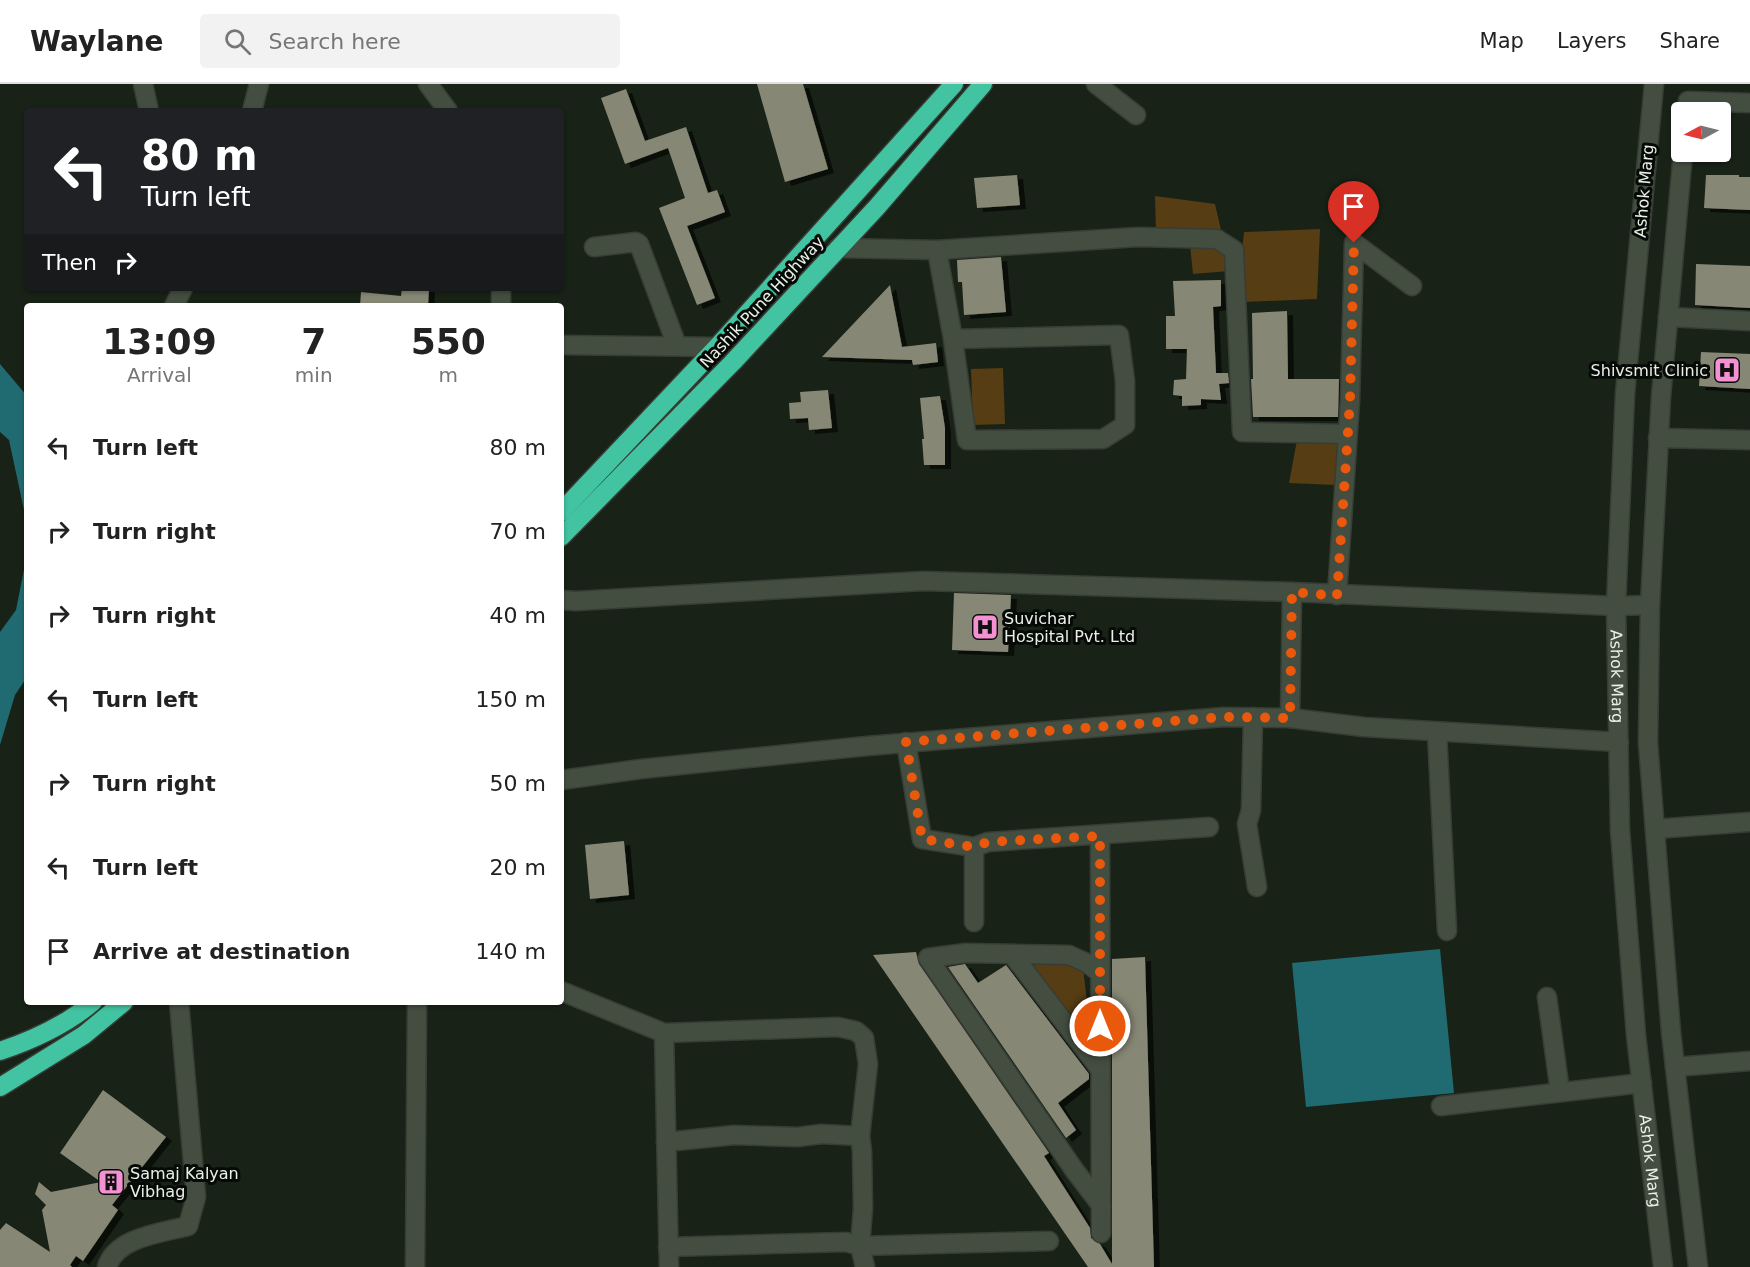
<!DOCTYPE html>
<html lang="en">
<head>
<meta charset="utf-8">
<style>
  :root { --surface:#fff; --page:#f2f2f2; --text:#222; --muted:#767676; --line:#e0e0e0 }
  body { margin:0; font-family:"DejaVu Sans",sans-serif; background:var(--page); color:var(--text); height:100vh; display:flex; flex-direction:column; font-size:22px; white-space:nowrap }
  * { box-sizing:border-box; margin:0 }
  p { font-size:20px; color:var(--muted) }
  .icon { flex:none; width:33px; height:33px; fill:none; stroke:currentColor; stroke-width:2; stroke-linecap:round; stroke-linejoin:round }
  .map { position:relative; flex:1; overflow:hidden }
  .details { position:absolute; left:24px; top:219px; width:540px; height:702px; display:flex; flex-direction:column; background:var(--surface); border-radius:6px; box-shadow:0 2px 4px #0004 }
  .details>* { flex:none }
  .banner { position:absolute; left:24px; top:24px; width:540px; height:183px; border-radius:6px; box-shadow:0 2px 4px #0004; background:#202124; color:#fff; overflow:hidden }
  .needle { width:39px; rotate:263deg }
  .tools { position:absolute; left:1671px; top:18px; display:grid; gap:12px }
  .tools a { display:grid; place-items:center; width:60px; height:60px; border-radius:6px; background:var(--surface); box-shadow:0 2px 4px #0004; font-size:30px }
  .pin { position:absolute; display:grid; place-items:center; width:51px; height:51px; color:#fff; margin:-62px -26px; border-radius:50% 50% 50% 0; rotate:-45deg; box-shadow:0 0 6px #0007 }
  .pin .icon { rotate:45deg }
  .me { position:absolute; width:66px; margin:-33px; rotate:0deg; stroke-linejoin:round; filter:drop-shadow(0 0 4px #0008) }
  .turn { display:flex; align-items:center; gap:21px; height:126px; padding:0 18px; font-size:27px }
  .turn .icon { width:78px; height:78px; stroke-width:2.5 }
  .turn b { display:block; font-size:42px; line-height:51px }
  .then { display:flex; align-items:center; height:57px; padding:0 18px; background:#0003; gap:12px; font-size:22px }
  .eta { display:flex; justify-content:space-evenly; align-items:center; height:102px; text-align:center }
  .eta b { font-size:36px; font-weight:800; line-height:42px }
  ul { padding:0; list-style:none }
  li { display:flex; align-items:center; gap:18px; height:84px; padding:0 18px }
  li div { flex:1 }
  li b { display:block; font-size:22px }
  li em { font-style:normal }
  header { display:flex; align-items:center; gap:36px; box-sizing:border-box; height:84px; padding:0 30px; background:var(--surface); border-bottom:2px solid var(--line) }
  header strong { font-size:28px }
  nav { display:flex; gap:33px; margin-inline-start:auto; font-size:21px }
  .search { width:420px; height:54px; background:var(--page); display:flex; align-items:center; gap:15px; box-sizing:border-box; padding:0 21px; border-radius:6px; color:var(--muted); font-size:22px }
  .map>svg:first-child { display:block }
</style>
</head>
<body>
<header>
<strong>Waylane</strong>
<div class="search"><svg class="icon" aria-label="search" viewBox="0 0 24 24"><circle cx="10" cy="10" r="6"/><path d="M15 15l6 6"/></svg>Search here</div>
<nav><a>Map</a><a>Layers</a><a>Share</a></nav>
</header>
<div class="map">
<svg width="1750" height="1183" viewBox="0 0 1750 1183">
  <defs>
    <filter id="shadow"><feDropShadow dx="6" dy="4" stdDeviation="0" flood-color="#0009"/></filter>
  </defs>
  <rect width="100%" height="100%" fill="#182216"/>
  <!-- green -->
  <g fill="#563d13">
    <path d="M1155,112L1215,120L1221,146L1156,149Z"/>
    <path d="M1320,145L1317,215L1244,218L1242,168L1244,148Z"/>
    <path d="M1214,160L1227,170L1230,187L1193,190L1190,161Z"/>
    <path d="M1003,284L1005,340L973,341L971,285Z"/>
    <path d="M1339,355L1335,401L1289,399L1297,356Z"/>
    <path d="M1022,872L1076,877L1083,884L1093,968Z"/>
  </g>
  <!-- water -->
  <g fill="#206b71">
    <path d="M0,280L27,312V440L9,356L0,348Z"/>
    <path d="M27,470V593L15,611L0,661V548L16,526Z"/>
    <path d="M1440,865L1454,1009L1306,1023L1292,879Z"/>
  </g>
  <!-- building -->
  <g fill="#878775" filter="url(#shadow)">
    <path d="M757,0H803L828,85L785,98Z"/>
    <path d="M626,5L645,57L686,43L708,109L717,106L725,128L687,142L715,214L697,221L659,124L685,114L668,64L625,80L601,14Z"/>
    <path d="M1017,91L1020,121L977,124L974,94Z"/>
    <path d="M1706,91H1739V93H1750V126L1704,124Z"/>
    <path d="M1001,173L1006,228L964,231L962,198H958L957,176Z"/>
    <path d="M1696,180L1750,182V224L1695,221Z"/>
    <path d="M1221,196V222L1213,223L1216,289H1228L1229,299L1219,300L1221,316L1201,315V321L1182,322V312L1173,311L1174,296L1186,295L1187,265H1166V232H1175L1173,197Z"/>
    <path d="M890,201L902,263L936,259L938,278L913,281L912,276L822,273Z"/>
    <path d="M402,204H429L428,222H360L361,208L401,212Z"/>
    <path d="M1287,227L1288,295H1339L1338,333H1253L1251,295H1253L1252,229Z"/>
    <path d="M1701,268L1750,270V305L1699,302Z"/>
    <path d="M828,306L832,344L809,346L808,334L790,335L789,319L801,318L800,308Z"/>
    <path d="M940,312L945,344V381H924L922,355H924L920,314Z"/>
    <path d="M954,509L1011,511L1008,568L952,566Z"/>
    <path d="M624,757L629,811L590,815L585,761Z"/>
    <path d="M916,868L919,880L1049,1069L1044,1072L1090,1144L1091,1154L1100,1160L1112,1180V875L1145,873L1154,1183H1088L873,871Z"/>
    <path d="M965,880L978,899L1006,881L1089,990V995L1058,1019L1076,1046L1066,1054L948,883Z"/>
    <path d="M103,1006L166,1053L112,1121L118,1126L83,1177L76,1172L70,1181L72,1183H0V1146L6,1139L50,1168L42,1126L46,1121L35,1110L39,1098L51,1108L101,1098L60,1069Z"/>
  </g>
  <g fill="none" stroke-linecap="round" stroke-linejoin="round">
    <defs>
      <g id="minor">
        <path d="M143,0L149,27"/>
        <path d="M428,0L448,27"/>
        <path d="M1096,0L1136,31"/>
        <path id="s1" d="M1654,0L1625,310L1616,522L1620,746L1636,951L1663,1183"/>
        <path d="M1688,17L1750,19"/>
        <path d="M252,27L259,0"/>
        <path d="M1683,68L1661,313L1650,521L1648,659L1671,948L1698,1183"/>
        <path d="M594,163L636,158L639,160L677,262"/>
        <path d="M838,164L937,166L1138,153L1217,155L1234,166L1242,348L1347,350"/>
        <path d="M937,166L953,255L967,356L1103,355L1125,341V297L1119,251L953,255"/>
        <path d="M501,204V222"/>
        <path d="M174,222L183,204"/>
        <path d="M1668,233L1750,237"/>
        <path d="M561,261L717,263"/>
        <path d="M1658,354L1750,356"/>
        <path d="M1337,511L1350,317L1354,159L1412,202"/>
        <path d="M561,516L576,517L923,497L1292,508L1616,522L1650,521"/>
        <path d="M1253,633L1251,726L1247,740L1257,803"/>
        <path d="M1290,634L1364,643L1619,658"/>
        <path d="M1437,648L1447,847"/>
        <path d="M906,658L922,755L974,763L988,758L1209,743"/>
        <path d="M561,696L641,685L867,662L1224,633L1290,634L1292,508"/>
        <path d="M1655,745L1750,738"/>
        <path d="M1100,752L1101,1149"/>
        <path d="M974,838V763"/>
        <path d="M1012,870L1100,985"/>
        <path d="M1100,889L1087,879L1069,871L966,869L928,874L1075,1087L1101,1121"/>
        <path d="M561,907L664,949L669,1183"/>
        <path d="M1547,913L1560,1008"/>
        <path d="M664,949L838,943L856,947L864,954L868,980L860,1052L862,1067L863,1124L860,1162L1049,1157"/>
        <path d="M1675,983L1750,977"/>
        <path d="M1441,1022L1642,999"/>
        <path d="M666,1058L734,1051L798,1053L821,1050L860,1052"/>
        <path d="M668,1163L846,1158L860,1162L865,1183"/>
        <path d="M107,1183C116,1153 162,1149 188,1142L196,1113L179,918"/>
        <path d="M415,1183L417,918"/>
      </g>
      <g id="highway">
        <path d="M561,428L717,263L954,0"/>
        <path d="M561,453L733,278L877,123L983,0"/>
        <path d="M0,967C33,956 67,940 93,918"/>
        <path d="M0,1003L84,951L124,918"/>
      </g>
    </defs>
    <!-- minor casing -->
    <use href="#minor" stroke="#373d35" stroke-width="21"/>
    <!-- highway casing -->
    <use href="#highway" stroke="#373d35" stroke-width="21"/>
    <!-- minor -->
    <use href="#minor" stroke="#434e40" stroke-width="18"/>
    <!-- highway -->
    <use href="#highway" stroke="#42c3a1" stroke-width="18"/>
  </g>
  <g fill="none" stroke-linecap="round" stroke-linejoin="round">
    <!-- route -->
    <path stroke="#ea580c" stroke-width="10" stroke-dasharray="0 18" d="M1100,942V752L988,758L974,763L922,755L906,658L1224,633L1290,634L1292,508L1337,512L1350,317L1354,159"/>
  </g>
  <!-- icons -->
  <defs>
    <symbol id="hospital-square" viewBox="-11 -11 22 22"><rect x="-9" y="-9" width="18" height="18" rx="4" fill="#f491d3" stroke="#060a06"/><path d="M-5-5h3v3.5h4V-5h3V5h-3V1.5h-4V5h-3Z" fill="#111"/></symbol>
    <symbol id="building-square" viewBox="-11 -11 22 22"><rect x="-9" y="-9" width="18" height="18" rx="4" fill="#f491d3" stroke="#060a06"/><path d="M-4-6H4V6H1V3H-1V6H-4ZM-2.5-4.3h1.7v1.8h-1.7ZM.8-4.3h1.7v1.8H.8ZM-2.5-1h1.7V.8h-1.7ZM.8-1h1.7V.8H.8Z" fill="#111"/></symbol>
  </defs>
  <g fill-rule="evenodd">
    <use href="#hospital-square" x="1712" y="271" width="30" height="30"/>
    <use href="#hospital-square" x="970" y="528" width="30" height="30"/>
    <use href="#building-square" x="96" y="1083" width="30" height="30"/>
  </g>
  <g text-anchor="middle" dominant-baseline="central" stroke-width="6" stroke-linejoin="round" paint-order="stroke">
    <!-- street labels -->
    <g font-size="16" fill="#eaf0e8" stroke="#060a06">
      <text transform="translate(1644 107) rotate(-85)">Ashok Marg</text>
      <text transform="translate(762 218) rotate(-47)">Nashik Pune Highway</text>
      <text stroke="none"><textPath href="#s1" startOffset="594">Ashok Marg</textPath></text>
      <text stroke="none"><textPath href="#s1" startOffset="1080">Ashok Marg</textPath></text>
    </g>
    <!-- poi labels -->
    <g font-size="16" fill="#eaf0e8" stroke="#060a06" text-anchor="start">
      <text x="1708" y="286" text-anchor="end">Shivsmit Clinic</text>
      <text x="1004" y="534">Suvichar<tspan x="1004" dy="18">Hospital Pvt. Ltd</tspan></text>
      <text x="130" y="1089">Samaj Kalyan<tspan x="130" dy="18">Vibhag</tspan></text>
    </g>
  </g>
</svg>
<div class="tools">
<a><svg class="needle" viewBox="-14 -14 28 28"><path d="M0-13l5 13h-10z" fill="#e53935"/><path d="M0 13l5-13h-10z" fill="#767676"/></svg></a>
</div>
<div class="pin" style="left:1354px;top:159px;background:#d93025"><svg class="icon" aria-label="arrive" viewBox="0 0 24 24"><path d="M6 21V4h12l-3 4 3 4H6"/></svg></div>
<svg class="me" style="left:1100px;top:942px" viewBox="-20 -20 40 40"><circle r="17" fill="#ea580c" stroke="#fff" stroke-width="3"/><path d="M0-11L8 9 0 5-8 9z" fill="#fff"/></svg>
<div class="banner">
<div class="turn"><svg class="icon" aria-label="left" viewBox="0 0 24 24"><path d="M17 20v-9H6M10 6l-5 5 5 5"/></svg><div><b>80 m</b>Turn left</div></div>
<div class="then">Then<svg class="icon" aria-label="right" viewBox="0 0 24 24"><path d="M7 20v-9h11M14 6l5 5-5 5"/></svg></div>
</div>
<section class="details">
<div class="eta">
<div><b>13:09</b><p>Arrival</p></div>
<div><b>7</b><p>min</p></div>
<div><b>550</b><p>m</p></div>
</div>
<ul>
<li><svg class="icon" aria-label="left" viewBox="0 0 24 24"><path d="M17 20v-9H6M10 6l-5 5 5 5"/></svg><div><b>Turn left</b></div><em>80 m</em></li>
<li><svg class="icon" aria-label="right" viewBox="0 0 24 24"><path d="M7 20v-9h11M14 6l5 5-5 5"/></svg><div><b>Turn right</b></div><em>70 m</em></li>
<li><svg class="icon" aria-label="right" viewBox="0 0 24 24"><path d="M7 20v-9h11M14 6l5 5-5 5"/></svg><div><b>Turn right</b></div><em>40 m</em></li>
<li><svg class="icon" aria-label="left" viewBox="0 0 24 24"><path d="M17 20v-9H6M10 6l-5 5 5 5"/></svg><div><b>Turn left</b></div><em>150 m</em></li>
<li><svg class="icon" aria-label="right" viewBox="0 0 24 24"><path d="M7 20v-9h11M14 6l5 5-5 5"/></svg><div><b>Turn right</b></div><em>50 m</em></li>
<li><svg class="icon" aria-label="left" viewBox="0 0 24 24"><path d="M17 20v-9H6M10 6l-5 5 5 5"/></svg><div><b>Turn left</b></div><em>20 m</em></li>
<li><svg class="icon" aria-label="arrive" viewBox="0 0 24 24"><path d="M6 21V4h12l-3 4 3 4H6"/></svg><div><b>Arrive at destination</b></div><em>140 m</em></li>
</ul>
</section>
</div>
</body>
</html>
